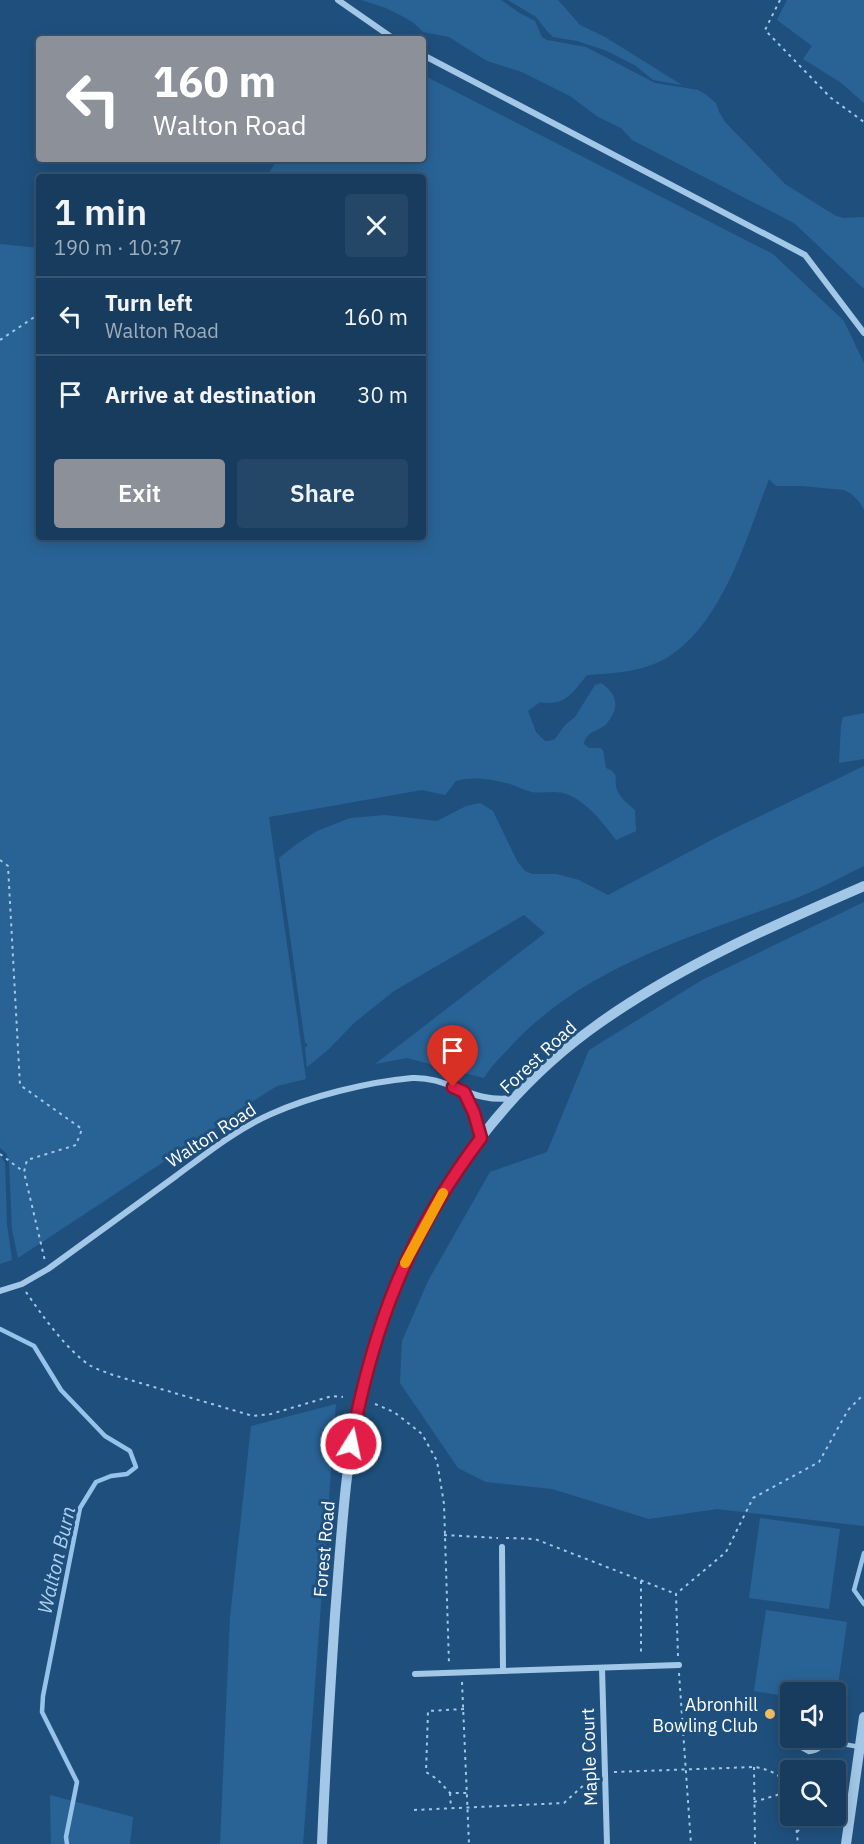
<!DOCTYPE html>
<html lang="en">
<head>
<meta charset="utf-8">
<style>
  :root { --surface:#173c5e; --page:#244767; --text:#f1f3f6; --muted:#9eadbc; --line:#365673; --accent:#8c9099 }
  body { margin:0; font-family:"IBM Plex Sans",sans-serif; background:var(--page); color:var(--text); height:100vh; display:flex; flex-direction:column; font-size:22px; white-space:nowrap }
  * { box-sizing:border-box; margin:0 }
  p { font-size:20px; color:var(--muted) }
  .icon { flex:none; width:33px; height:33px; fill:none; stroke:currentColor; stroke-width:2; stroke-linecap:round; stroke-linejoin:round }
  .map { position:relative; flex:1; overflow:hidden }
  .sheet { position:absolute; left:36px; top:174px; width:390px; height:366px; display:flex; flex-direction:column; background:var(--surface); border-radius:6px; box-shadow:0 3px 15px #0003,0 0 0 2px var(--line) }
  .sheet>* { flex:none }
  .banner { position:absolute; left:36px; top:36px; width:390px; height:126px; border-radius:6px; box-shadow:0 3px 15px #0003,0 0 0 2px var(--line); background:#8c9099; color:#fff; overflow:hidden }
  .fabs { position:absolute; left:780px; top:1682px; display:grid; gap:12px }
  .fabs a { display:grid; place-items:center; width:66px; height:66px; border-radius:6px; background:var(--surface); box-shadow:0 3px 15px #0003,0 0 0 2px var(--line); font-size:30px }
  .pin { position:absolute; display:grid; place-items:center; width:51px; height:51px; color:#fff; margin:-62px -26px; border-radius:50% 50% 50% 0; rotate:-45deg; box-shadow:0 0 6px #0007 }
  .pin .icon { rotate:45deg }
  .me { position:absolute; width:66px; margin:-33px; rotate:10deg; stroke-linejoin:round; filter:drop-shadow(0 0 4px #0008) }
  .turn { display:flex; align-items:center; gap:21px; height:126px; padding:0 18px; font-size:27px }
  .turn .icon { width:78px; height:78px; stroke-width:2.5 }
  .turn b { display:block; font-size:42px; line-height:51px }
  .round { display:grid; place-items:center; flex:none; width:63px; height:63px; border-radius:6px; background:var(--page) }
  .summary { display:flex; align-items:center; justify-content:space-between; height:102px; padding:0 18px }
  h1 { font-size:36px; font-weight:600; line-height:45px }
  .button { display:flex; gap:12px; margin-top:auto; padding:12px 18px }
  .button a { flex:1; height:69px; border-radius:6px; background:var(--accent); color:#fff; font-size:24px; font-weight:600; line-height:69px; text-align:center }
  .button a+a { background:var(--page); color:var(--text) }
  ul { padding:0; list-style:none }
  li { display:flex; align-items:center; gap:18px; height:78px; padding:0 18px; border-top:2px solid var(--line) }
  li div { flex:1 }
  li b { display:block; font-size:22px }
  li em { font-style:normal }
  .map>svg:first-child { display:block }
</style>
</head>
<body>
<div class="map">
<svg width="864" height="1844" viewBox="0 0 864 1844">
  <rect width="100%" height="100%" fill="#1f507d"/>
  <!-- green -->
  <g fill="#296396">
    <path d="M361,0H501L518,12L535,21L542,37L547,40L586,47L655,83L698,90L705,94L716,103L719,112L726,123L785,184L836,216L844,218L864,217V289L794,223L632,140L621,128L598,117L570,96L522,72L487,61L449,37L423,32L414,23L402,16L386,8Z"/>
    <path d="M508,0H558L580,25L605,37L682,85L653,80L636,66L607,51L577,41L553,37L547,31L536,17Z"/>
    <path d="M787,0H864V103L840,82L803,59L812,46L777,20Z"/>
    <path d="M423,75L773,254L844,321L864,363V510C860,501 853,494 844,490L802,486H776L769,479C747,536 723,623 668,657C644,672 614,673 587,675C573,692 565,707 540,702L528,711L536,732L545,741H549L555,739L565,725L575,717L595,685L601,683C615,692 620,705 610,719C606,724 609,722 604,726C595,732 586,732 584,744L589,748H600L603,750L606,768L612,771L616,776C613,792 623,800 635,810L636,831L616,840C603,823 589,804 569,795C557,789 544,794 532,792C523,790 515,785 506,783C491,779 469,776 456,781L445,795L422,790L269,817L306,1079L277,1086L237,1111L218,1126L18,1258L12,1230L9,1161L6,1153L0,1148V244L39,248V537H423V177H266L278,159H423Z"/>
    <path d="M864,713V759L839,763L841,725L843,717Z"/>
    <path d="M864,766V866C841,877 818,890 794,899C694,936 584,966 510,1047C501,1057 491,1066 484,1078L407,1058L375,1064L545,933L524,915L394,991L354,1023L329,1049L307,1067L305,1047H307V1043H305L279,858L298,843L317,831L350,818L385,815L437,821L466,806L480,803L493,811L517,861L525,871L532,874H556L579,880L608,895L721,835Z"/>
    <path d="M864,902V1526L717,1509L649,1519L552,1489L486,1482L458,1468L400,1383L402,1341L428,1281L490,1172L547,1152L589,1050L702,980Z"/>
    <path d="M0,1155L5,1163L7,1224L12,1260L0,1264Z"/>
    <path d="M336,1404L303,1844H220L230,1618L251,1426Z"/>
    <path d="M760,1518L840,1529L829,1609L749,1598Z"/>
    <path d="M766,1610L847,1622L836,1699V1692H790V1697L754,1691Z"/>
    <path d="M50,1795L133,1817L130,1844H51Z"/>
  </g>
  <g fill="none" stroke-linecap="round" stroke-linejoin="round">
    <!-- stream -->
    <g stroke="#96c3e9" stroke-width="4.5">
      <path d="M0,1329L34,1346L61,1390L105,1436L130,1451L136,1467L127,1474L111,1476L96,1482L80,1508L43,1696L42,1712L77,1782L66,1837L67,1844"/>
      <path d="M864,1553L854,1590L864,1604"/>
    </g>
    <!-- path -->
    <g stroke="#a2c7e7" stroke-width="2" stroke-dasharray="3 4.5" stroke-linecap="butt">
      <path d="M780,0L765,30L831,98L864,122"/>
      <path d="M0,340L39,314"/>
      <path d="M0,860L8,866L20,1085L82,1129L76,1145L27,1160L24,1172L45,1261"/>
      <path d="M0,1154L24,1172"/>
      <path d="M26,1292C41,1314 68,1352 91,1366C98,1370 106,1372 113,1375L253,1416L271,1414L332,1396L343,1397"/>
      <path d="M375,1404L394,1412L422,1434L437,1461L444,1504L449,1664"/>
      <path d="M444,1535L498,1538"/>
      <path d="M506,1538L535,1539L676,1594"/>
      <path d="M641,1581V1656"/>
      <path d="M678,1656L676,1594L726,1552L753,1498L819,1462L848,1410L864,1394"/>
      <path d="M679,1673L691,1844"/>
      <path d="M462,1682L469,1844"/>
      <path d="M464,1709L428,1711L426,1772L437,1779L450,1793H467"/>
      <path d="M754,1767L755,1844"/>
      <path d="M614,1772L754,1767C770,1769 780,1775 790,1787"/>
      <path d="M450,1793L451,1808"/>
      <path d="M754,1802L790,1791"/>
      <path d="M414,1810L564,1803L587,1782L595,1780"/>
      <path d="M795,1815L798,1844"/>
      <path d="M797,1832L813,1815"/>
    </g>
    <!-- service -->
    <g stroke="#a2c7e7" stroke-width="4.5">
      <path d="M796,1737L800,1747L809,1752C818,1751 824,1746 825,1737"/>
      <path d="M825,1741L860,1747"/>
    </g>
    <!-- minor -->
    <g stroke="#a2c7e7" stroke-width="6">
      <path d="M338,0L394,39"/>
      <path d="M423,55L805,255L864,333"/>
      <path d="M464,1092L474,1113L481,1139"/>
      <path d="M0,1291L22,1284L48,1269C91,1238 134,1207 176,1176C207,1153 237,1129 271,1114C311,1096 368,1082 412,1078C449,1076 471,1104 513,1098"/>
      <path d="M502,1547L503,1671"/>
      <path d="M602,1668L607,1844"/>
      <path d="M415,1674L679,1665"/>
    </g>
    <!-- tertiary -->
    <g stroke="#a2c7e7" stroke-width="10">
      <path d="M322,1844C325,1768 330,1691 335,1615C341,1541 345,1466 360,1393C392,1250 480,1106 601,1022C682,965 774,925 864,886"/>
      <path d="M846,1844L864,1717"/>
    </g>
  </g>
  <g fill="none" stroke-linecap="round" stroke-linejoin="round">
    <defs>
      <path id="route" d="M351,1444C373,1326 408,1234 481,1138L474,1113L464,1092L453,1087"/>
    </defs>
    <!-- route casing -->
    <use href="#route" stroke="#92132f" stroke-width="15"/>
    <!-- route -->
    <use href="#route" stroke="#e11d48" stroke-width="10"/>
    <!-- slow -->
    <path stroke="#f59e0b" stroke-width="10" d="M405,1263L443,1193"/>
  </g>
  <!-- markers -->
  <circle fill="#f5be62" stroke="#1f507d" stroke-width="2" cx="770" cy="1714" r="6"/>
  <g text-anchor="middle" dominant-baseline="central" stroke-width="6" stroke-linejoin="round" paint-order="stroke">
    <!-- street labels -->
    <g font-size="18" fill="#fff" stroke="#1f507d">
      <text transform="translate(538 1057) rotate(-43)">Forest Road</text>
      <text transform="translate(211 1135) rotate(-33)">Walton Road</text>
      <text transform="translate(324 1549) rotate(-85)">Forest Road</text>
      <text transform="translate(589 1757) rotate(-92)">Maple Court</text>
    </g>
    <!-- poi labels -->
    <g font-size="18" fill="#fff" stroke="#1f507d" text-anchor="end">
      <text x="758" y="1704">Abronhill<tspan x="758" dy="21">Bowling Club</tspan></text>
    </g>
    <!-- water labels -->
    <g font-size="20" font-style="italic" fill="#add1ef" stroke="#1f507d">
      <text transform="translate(56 1560) rotate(-77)">Walton Burn</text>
    </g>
  </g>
</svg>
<div class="fabs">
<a><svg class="icon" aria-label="sound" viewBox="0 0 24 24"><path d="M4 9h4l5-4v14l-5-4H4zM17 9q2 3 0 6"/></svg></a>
<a><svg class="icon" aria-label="search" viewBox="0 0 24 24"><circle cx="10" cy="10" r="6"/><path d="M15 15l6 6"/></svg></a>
</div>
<div class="pin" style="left:453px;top:1087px;background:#d93025"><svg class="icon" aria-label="arrive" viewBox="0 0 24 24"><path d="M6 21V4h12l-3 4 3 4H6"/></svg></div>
<svg class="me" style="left:351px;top:1444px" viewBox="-20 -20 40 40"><circle r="17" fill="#e11d48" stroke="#fff" stroke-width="3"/><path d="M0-11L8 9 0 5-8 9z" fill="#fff"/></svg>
<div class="banner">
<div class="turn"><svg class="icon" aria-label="left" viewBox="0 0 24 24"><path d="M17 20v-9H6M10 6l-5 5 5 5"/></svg><div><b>160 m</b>Walton Road</div></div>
</div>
<section class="sheet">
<div class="summary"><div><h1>1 min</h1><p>190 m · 10:37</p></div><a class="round"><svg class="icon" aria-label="close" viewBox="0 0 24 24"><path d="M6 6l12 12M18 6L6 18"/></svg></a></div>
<ul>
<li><svg class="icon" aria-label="left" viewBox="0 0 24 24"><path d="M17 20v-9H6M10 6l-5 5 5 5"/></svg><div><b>Turn left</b><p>Walton Road</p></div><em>160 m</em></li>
<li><svg class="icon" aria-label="arrive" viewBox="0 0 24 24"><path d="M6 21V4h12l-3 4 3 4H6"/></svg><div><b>Arrive at destination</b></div><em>30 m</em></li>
</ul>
<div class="button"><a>Exit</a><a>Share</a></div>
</section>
</div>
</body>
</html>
